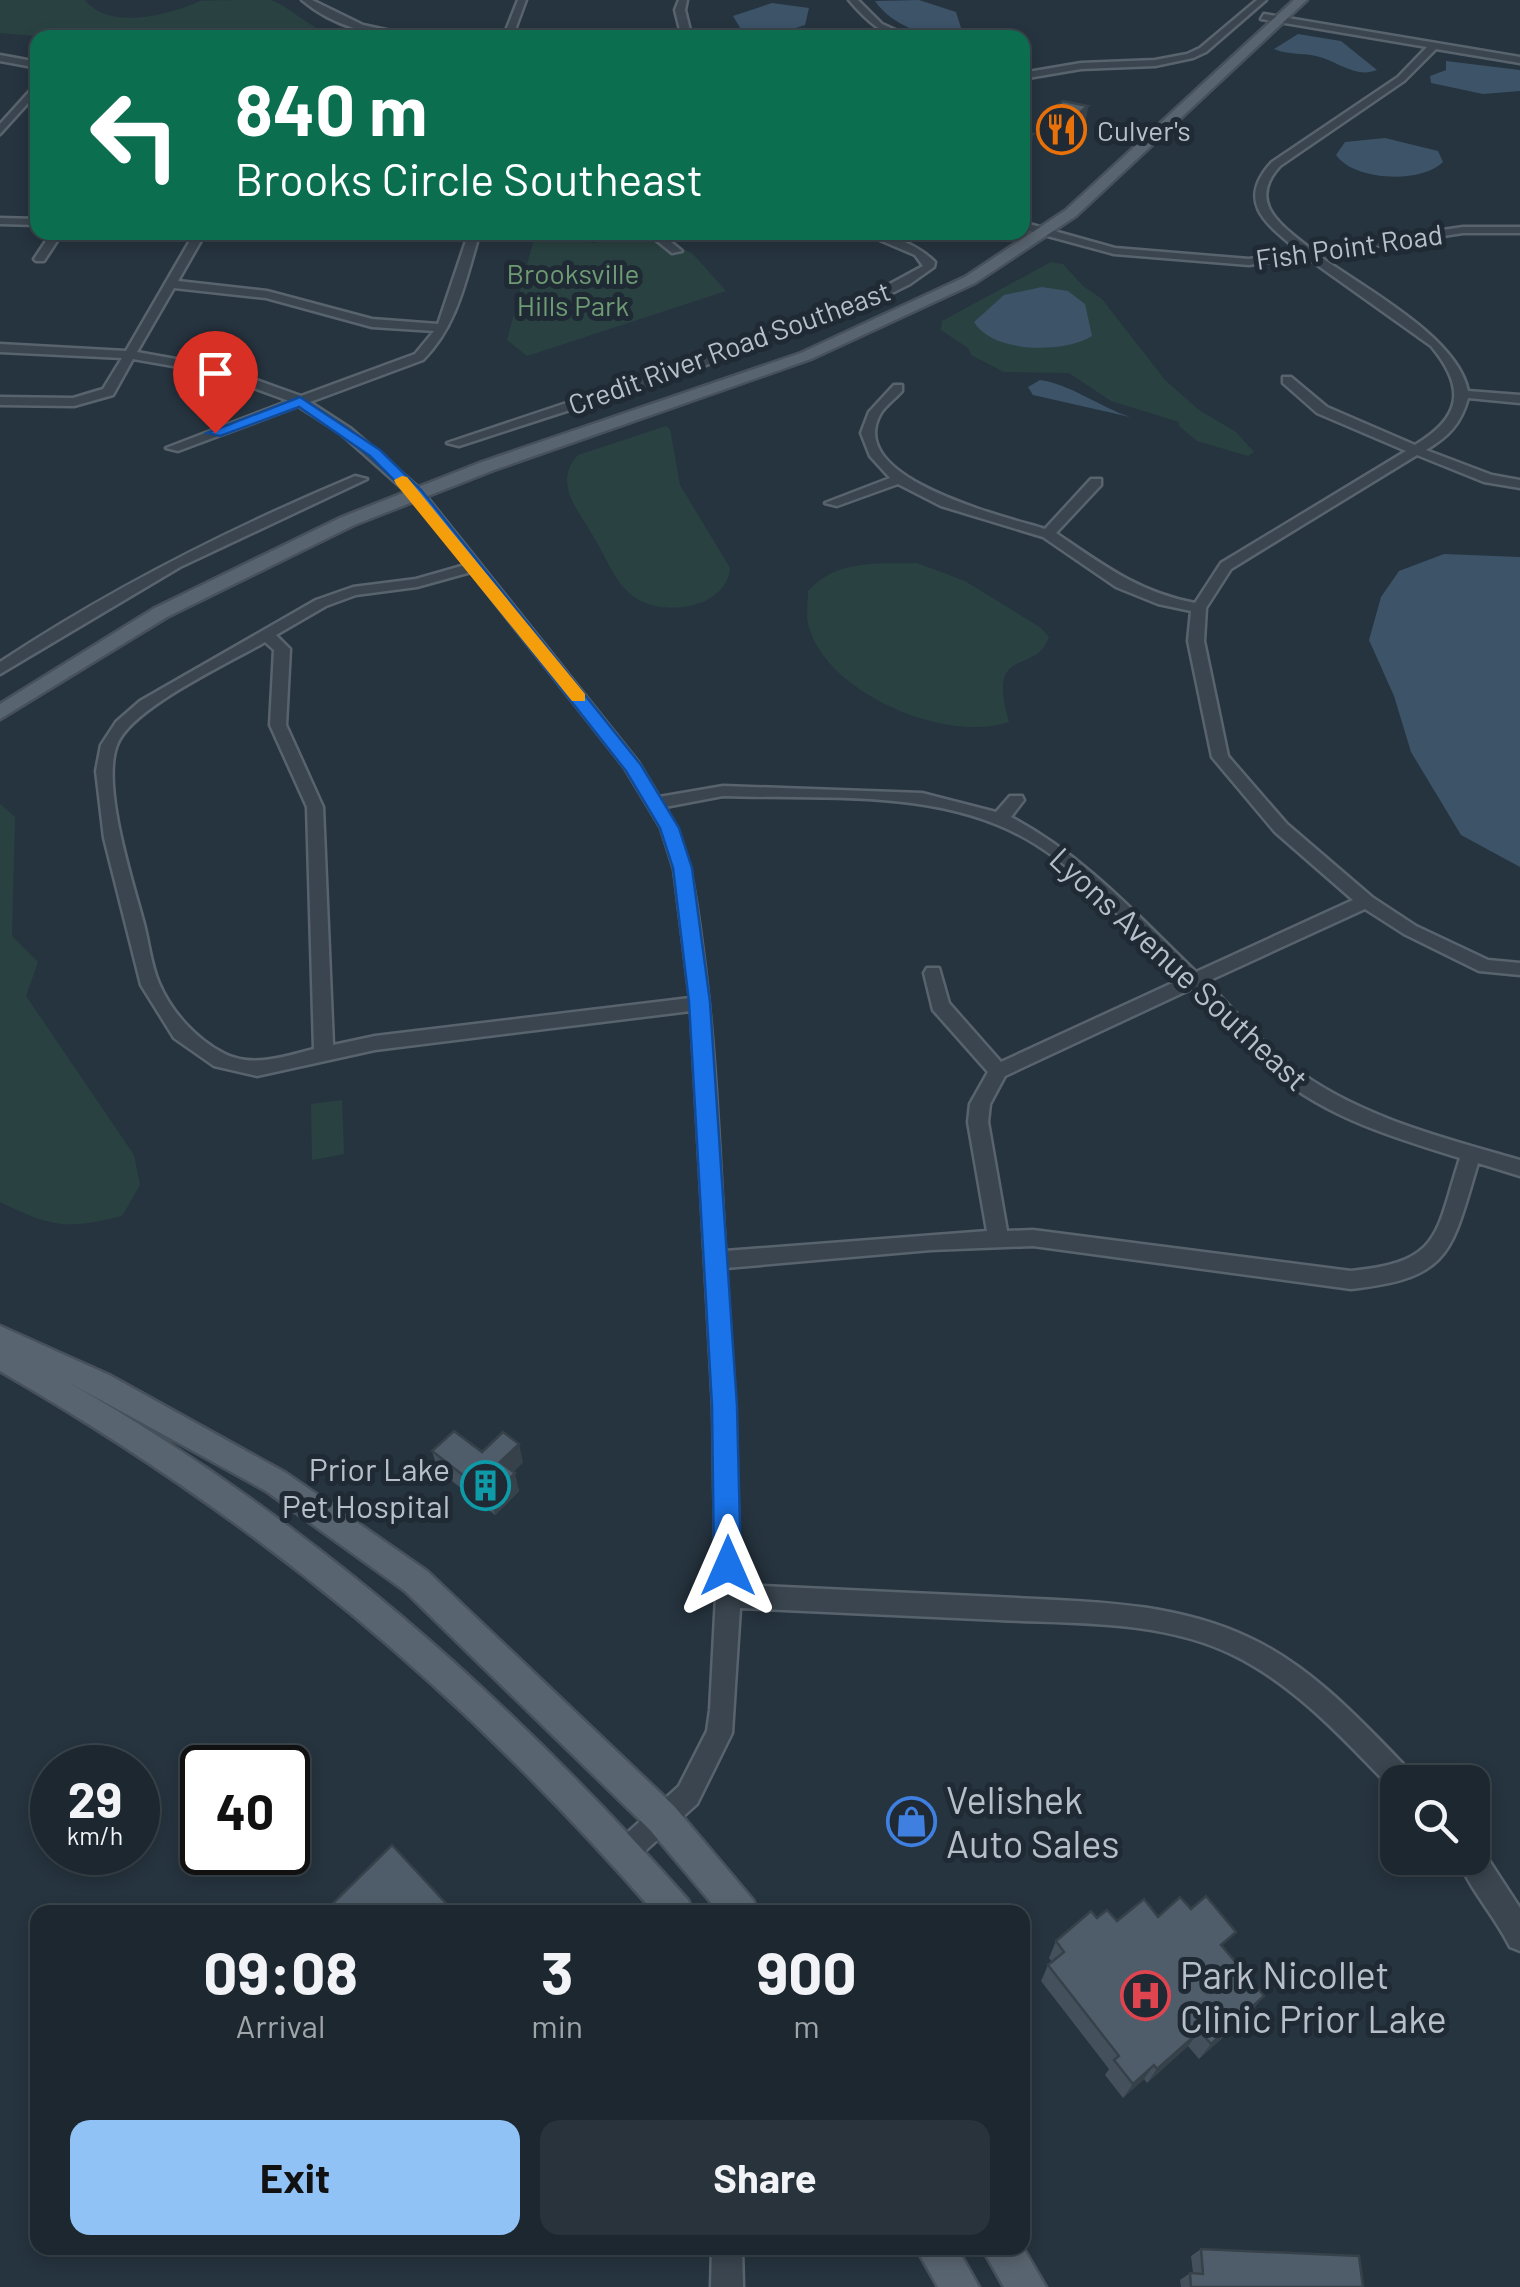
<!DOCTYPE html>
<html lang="en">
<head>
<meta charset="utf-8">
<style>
  :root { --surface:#1c272f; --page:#29333b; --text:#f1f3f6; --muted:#a0a5aa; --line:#3a444b; --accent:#90c2f5 }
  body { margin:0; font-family:Barlow,sans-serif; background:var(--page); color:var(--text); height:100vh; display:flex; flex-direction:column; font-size:38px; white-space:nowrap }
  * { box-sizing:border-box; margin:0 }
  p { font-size:32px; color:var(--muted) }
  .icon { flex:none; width:55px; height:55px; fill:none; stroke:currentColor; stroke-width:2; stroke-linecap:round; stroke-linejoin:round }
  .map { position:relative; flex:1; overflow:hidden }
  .sheet { position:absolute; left:30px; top:1905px; width:1000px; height:350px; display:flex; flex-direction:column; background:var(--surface); border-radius:20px; box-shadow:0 5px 15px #0003,0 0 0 2px var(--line) }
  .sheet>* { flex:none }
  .hud { position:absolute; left:30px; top:30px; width:1000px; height:210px; border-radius:20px; box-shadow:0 5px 15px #0003,0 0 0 2px var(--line); background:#0b6e4f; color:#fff; overflow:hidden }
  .tools { position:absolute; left:1380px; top:1765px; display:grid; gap:20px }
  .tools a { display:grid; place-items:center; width:110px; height:110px; border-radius:20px; background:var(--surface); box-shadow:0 5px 15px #0003,0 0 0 2px var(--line); font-size:50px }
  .speed { position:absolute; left:30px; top:1745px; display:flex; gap:20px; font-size:50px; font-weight:700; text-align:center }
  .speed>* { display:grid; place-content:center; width:130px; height:130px; border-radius:50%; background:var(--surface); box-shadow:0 5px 15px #0003,0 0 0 2px var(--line); line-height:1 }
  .speed small { font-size:25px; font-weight:400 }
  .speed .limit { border:5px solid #111; border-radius:15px; background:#fff; color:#111 }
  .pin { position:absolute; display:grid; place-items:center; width:85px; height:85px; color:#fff; margin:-102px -42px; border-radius:50% 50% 50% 0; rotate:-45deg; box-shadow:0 0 10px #0007 }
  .pin .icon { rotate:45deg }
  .me { position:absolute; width:110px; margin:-55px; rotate:0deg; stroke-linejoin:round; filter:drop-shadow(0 0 8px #0008) }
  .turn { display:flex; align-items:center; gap:35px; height:210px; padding:0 40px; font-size:45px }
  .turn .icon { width:130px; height:130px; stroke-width:2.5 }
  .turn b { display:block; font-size:70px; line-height:85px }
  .eta { display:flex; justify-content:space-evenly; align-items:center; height:170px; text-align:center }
  .eta b { font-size:60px; font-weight:700; line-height:70px }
  .cta { display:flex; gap:20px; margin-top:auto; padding:20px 40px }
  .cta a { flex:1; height:115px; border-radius:20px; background:var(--accent); color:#111; font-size:40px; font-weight:700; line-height:115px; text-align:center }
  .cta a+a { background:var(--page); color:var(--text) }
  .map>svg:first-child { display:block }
</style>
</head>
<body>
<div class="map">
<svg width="1520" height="2287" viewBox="0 0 1520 2287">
  <rect width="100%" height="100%" fill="#26343f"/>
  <!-- green -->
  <g fill="#294241">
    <path d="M0,0H85C109,31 170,15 200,1C209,0 260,0 270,0C285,4 302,21 316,27L280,38H58L0,33Z"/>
    <path d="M480,233H578L592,243L642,233L692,253L726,291L527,356L507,340L533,242L477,241Z"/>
    <path d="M1051,262L1063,264L1083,286L1102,299L1165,380L1199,410L1236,432L1254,452L1248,456L1197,441L1179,426V422L1111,401L1069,373L1004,372L971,355L968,348L941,330L942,321Z"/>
    <path d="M666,426L670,429L680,485L730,568C727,606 671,616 641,601C617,589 608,561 595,539C581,513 551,484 578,455Z"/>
    <path d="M917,563L965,581L1041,628L1049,637C1035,677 986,643 1009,722C946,744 823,692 808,623C806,614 808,601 808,591C837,559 877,564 917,563Z"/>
    <path d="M0,804L15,817L12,936L38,962L26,996L134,1155L140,1185L122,1216C66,1230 52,1227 0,1202Z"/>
    <path d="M342,1100L344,1154L312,1160L311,1104Z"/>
  </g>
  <!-- water -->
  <g fill="#3c5368">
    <path d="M919,0L956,12L962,31C934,44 891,25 875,1Z"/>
    <path d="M772,3L809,8L805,25L772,36L742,31L733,16Z"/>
    <path d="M1298,34L1341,41L1377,70C1357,78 1341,64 1323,58C1307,52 1290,56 1274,49Z"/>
    <path d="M1446,61L1520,70V91L1483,94L1431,83L1430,76L1446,70Z"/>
    <path d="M1385,138L1438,151L1443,162C1421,184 1354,181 1336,155L1345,142Z"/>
    <path d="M1042,287L1068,291L1085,304L1092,336C1064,354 992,353 974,322L1004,295Z"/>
    <path d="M1040,380C1070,384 1098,406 1130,417L1033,395L1028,387Z"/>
    <path d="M1444,554L1520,557V867L1461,835L1411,752L1394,696L1369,640L1381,597L1399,571Z"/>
  </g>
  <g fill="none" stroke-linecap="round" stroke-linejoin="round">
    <defs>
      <g id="minor">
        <path d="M302,0H312L363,25L423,38C380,38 335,28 302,0Z"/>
        <path d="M518,0H526L512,38H503Z"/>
        <path d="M679,0H687L685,10L692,38H682L675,10Z"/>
        <path d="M849,0H858L882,24L913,38C884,38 867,21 849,0Z"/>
        <path d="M1257,0H1266L1206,52L1193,58L1155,66L1081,69L1022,79V73L1081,63L1155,60L1187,54L1200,48Z"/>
        <path d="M1264,14L1520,57V63L1436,49L1404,81L1280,166C1246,203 1282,226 1311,249L1463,227H1520V233H1463L1318,255C1362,287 1458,337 1468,391L1520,395V403L1468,398C1461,424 1448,437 1426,450L1492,475L1520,480V488L1484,482L1417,455L1231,569L1206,608L1204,641L1228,756L1287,824L1372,897L1416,926L1488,960L1520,963V975L1479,971L1404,934L1365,909L1206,982C1235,1010 1262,1044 1294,1068C1359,1117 1444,1138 1520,1160V1176L1478,1163C1451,1252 1452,1278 1351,1289L1033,1246L931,1250L726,1268L735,1406L740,1585C826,1589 912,1593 997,1597C1084,1602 1170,1600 1250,1638C1314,1668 1363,1723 1412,1773L1416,1782H1398V1793L1394,1791C1345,1741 1296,1685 1231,1654C1160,1620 1076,1624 999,1620C913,1616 826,1612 740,1608L732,1733L697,1804L634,1861L625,1865L616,1861L612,1852L616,1843L679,1786L707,1731L710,1710L716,1596L713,1406L691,1011L375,1050L257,1076L214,1066L174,1038L141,985L104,838L96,771L101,745L116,722L140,701L316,600L353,587L416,579L465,565L411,496L340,433L298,406L178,451L166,448L289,401L213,373L133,359L113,395L74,406L0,405V397L73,398L103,389L122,358L0,352V344L126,351L195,232H206L178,281L267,291L372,319L438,324L469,232H480C466,278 458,325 423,360L310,402L350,428L421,490L638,762L659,797L723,786L922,793L996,812L1010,796H1022L1024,800L1011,817C1083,855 1137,915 1196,972L1353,900L1275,832L1212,757L1188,641L1191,611L1158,604L1116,587L1043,537L941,506L898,484L837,506L825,503L890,478L870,456L861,433L869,412L894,385H902V391C896,398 886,405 881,413C842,479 1007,517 1045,529L1091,479H1101V485L1056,533C1103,565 1138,592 1195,603L1221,563L1406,451L1317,413L1283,383V377H1291L1327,407L1415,445C1462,417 1466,388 1431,346L1306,257L1249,265L1114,254L1022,229V222L1115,248L1249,259L1299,251C1266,224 1235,202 1272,162L1398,77L1427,47L1261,19ZM174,288L266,298L372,327L434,331L415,354L301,396L220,367L137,352ZM471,572L625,768L661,828L674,869L690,998L375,1036L333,1045L323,807L286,725L290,649L276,635L326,606L356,595L417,587ZM265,642L274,650L270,725L307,807L314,1049C286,1056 254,1068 225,1054C197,1040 171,1012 159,983C151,965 149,943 144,924C133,882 101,786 117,745C131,708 229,663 265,642ZM723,796C826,800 944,787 1035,844C1090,878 1135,934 1181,979L1001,1062L949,1003L939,968H927L924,973L933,1010L988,1072L970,1104L968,1122L987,1231L725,1251C719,1151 716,1052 703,953C696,901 692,852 665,807ZM1191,989C1220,1018 1247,1050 1278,1076C1328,1118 1399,1139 1460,1158C1435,1235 1442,1262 1351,1271L1033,1230L1007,1231L988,1122L990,1104L1005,1076Z"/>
        <path d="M0,55L38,62V68L0,61Z"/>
        <path d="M38,82V92L0,134V124Z"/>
        <path d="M0,218L38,219V225L0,224Z"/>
        <path d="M52,232H63L44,261H36L34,259Z"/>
        <path d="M646,232H659L682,251L672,253Z"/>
        <path d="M861,232C886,232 917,244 935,262L934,267L910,284L886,296L696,369L459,446L447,443L734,347L877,291L923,266L915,255Z"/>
        <path d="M355,476L367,479L180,567L0,674V662C112,588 231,528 355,476Z"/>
        <path d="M1472,1845L1481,1848L1520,1908V1951L1510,1947C1495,1916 1469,1889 1458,1858H1472Z"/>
        <path d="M712,2248H742L743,2287H711Z"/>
      </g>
      <g id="major">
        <path d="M1294,0H1307L1076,216L975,283L811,359L494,470L354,525L167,617L0,719V704L153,609L342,517L482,462L801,353L965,277L1066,210Z"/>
        <path d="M0,1326L109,1375L286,1473L427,1571L674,1806L753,1900L758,1912H719L650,1830L405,1591L266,1491L66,1381C305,1516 507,1695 688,1900L693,1912H654C460,1689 257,1519 0,1371Z"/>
        <path d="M1022,2246L1046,2287H1004L982,2248Z"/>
        <path d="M916,2248H957L979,2287H938Z"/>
      </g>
    </defs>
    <!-- minor casing -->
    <use href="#minor" stroke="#58636d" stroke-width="5"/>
    <!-- major casing -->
    <use href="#major" stroke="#47515b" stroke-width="5"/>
    <!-- minor -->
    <use href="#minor" fill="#3a454f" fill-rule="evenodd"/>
    <!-- major -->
    <use href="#major" fill="#58646f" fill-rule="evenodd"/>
  </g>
  <!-- wall -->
  <g fill="#44505b">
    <path d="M1088,106L1085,123L1063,142L1038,136L1040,119Z"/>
    <path d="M432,1451L482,1452L523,1462L513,1472L519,1491L495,1515L438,1470Z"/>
    <path d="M1158,1917L1224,1949L1251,2012L1199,2059L1188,2046L1147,2083L1144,2079L1123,2098L1105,2075L1109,2069L1041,1981L1048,1965L1052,1962L1049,1958L1056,1941L1097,1918L1117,1921Z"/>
    <path d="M1201,2249L1363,2287H1181L1180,2280L1190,2273H1193L1191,2256Z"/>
  </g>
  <!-- shaded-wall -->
  <g fill="#37414a">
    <path d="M1088,106L1085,123L1063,142L1065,124Z"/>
    <path d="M1033,134L1031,152L1022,158V142Z"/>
    <path d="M519,1444L523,1462L505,1480L500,1462Z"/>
    <path d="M515,1473L519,1491L495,1515L491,1497Z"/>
    <path d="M1264,1996L1251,2012L1199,2059L1211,2044Z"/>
    <path d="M1200,2031L1188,2046L1147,2083L1157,2069Z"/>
    <path d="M1154,2065L1144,2079L1123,2098L1133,2084Z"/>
  </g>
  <!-- building -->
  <g fill="#4f5d6a" stroke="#37414a" stroke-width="2.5">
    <path d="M1063,101L1088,106L1065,124L1040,119Z"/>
    <path d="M1022,131L1033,134L1022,142Z"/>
    <path d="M454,1431L482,1452L503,1432L519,1444L500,1462L515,1473L491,1497L432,1451Z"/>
    <path d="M392,1845L454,1912H324Z"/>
    <path d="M1206,1896L1236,1932L1221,1945L1264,1996L1211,2044L1200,2031L1157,2069L1154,2065L1133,2084L1114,2060L1119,2056L1048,1965L1064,1952L1056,1941L1091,1911L1097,1918L1107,1910L1117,1921L1144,1899L1158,1917L1180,1897L1191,1909Z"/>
    <path d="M1201,2249L1359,2256L1363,2287H1191L1190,2273L1203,2274Z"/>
  </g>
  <!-- route -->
  <path fill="#1a73e8" stroke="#114b97" stroke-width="2.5" d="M300,397L380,450L421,490L641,765L679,828L692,868L710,1002L737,1406L741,1566L737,1575L728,1579L718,1575L714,1566L712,1406L689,1002L673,868L660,828L626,771L410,496L370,456L299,407L220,436L207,433Z"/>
  <!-- slow -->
  <path fill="#f59e0b" d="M402,476L407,477L585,694V701H572L396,484L394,480Z"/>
  <!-- icons -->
  <defs>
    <symbol id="restaurant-ring" viewBox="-11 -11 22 22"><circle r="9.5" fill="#1f2a34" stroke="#e8710a" stroke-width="1.5"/><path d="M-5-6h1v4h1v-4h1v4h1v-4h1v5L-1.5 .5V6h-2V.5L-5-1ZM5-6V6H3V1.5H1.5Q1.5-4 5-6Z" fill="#e8710a"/></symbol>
    <symbol id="building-ring" viewBox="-11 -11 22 22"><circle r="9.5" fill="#1f2a34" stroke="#0f9aa8" stroke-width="1.5"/><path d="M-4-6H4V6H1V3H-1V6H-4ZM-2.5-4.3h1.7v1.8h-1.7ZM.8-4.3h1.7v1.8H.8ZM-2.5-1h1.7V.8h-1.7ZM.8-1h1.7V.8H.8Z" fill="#0f9aa8"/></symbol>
    <symbol id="shop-ring" viewBox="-11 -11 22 22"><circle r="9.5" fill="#1f2a34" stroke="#3f7fe0" stroke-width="1.5"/><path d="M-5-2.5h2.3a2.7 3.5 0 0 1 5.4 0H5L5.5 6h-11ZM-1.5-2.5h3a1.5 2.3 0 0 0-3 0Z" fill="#3f7fe0"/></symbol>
    <symbol id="hospital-ring" viewBox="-11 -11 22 22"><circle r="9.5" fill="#1f2a34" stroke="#e0444e" stroke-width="1.5"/><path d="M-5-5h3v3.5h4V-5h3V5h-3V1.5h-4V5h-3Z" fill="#e0444e"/></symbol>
  </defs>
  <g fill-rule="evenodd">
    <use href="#restaurant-ring" x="1034" y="102" width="55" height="55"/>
    <use href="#building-ring" x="458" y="1458" width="55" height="55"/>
    <use href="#shop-ring" x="884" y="1794" width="55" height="55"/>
    <use href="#hospital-ring" x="1118" y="1968" width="55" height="55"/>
  </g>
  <g text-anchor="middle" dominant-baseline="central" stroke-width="10" stroke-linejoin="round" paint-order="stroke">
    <!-- far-poi labels -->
    <g font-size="28" fill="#b7c0ca" stroke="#1f2a34" text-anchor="start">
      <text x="1097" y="130">Culver's</text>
    </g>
    <!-- far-street labels -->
    <g font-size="28" fill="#b7c0ca" stroke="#1f2a34">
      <text transform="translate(1349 246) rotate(-8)">Fish Point Road</text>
      <text transform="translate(729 347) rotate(-20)">Credit River Road Southeast</text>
    </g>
    <!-- far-park labels -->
    <g font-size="28" fill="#6e9a74" stroke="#1f2a34">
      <text x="573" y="273">Brooksville<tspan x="573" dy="32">Hills Park</tspan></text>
    </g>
    <!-- street labels -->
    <g font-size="32" fill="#b7c0ca" stroke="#1f2a34">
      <text transform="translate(1180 968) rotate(43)">Lyons Avenue Southeast</text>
    </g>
    <!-- poi labels -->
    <g font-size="32" fill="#b7c0ca" stroke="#1f2a34" text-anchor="end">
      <text x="450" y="1468">Prior Lake<tspan x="450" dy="37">Pet Hospital</tspan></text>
    </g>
    <!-- near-poi labels -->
    <g font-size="38" fill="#b7c0ca" stroke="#1f2a34" text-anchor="start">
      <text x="946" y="1799">Velishek<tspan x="946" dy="44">Auto Sales</tspan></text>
      <text x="1180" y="1974">Park Nicollet<tspan x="1180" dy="44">Clinic Prior Lake</tspan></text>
    </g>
  </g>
</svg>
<div class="tools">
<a><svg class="icon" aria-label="search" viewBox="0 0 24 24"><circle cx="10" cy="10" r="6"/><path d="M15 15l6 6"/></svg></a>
</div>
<div class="speed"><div>29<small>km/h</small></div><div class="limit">40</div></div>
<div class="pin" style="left:215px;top:433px;background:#d93025"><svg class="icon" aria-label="arrive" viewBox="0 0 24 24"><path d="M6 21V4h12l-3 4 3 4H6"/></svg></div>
<svg class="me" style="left:728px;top:1566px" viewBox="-20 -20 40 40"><path d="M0-17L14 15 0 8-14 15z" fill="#1a73e8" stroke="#fff" stroke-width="4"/></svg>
<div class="hud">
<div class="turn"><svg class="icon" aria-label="left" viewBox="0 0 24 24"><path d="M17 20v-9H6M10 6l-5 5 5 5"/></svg><div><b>840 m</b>Brooks Circle Southeast</div></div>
</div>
<section class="sheet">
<div class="eta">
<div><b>09:08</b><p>Arrival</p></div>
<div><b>3</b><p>min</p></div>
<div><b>900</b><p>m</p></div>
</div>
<div class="cta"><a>Exit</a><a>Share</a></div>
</section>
</div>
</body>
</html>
